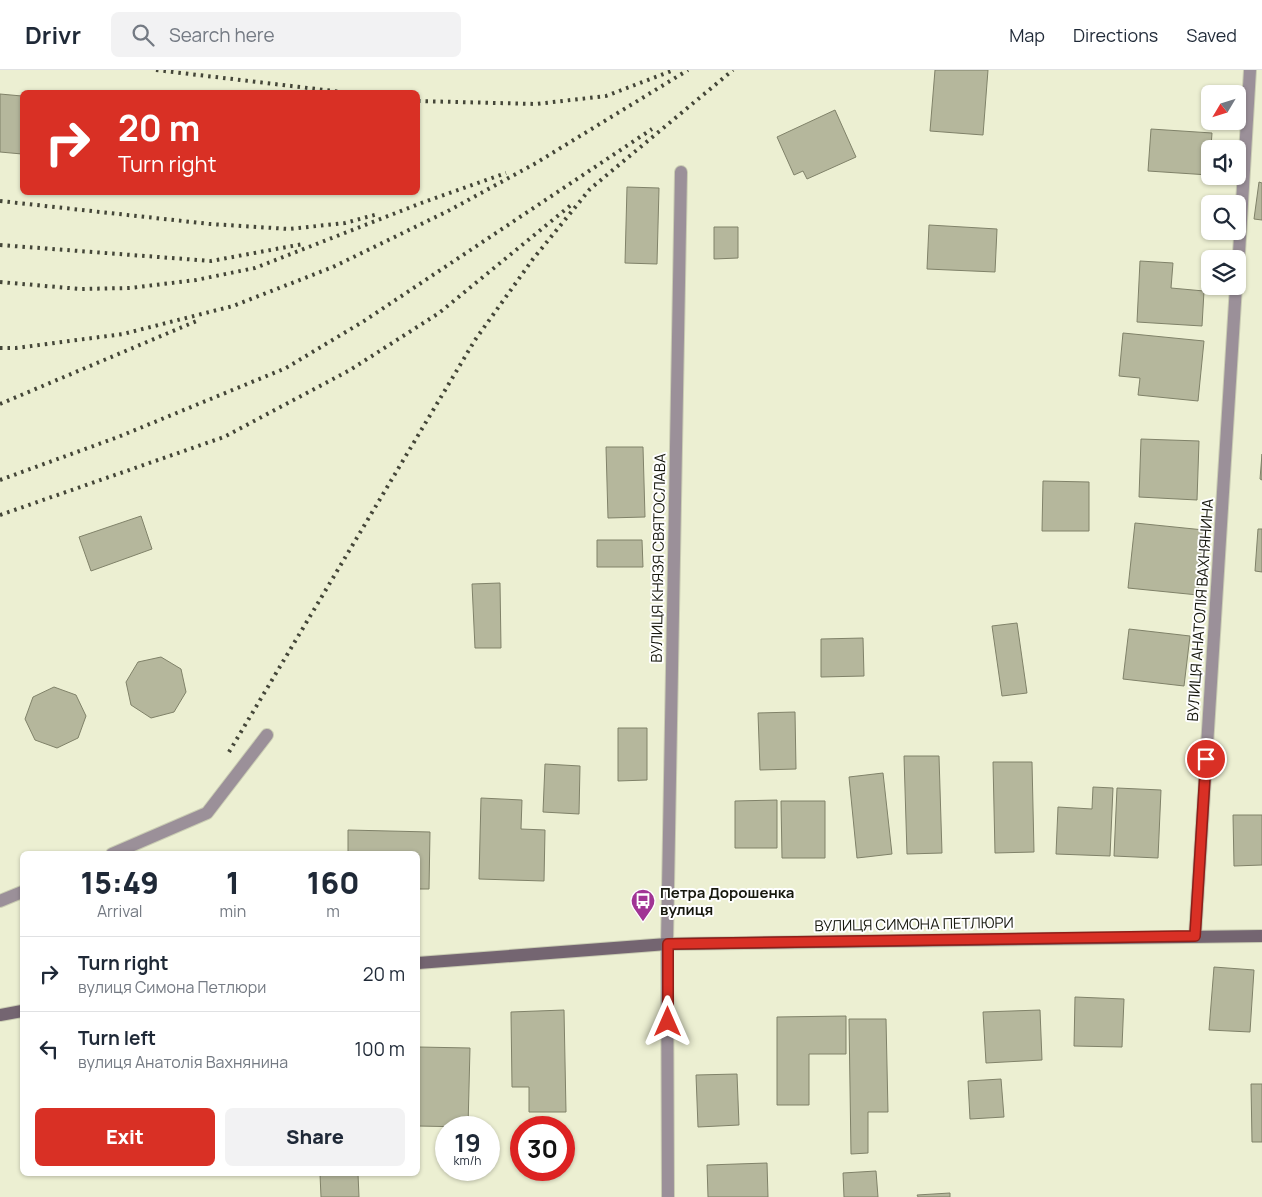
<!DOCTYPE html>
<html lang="en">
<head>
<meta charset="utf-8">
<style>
  :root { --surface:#fff; --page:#f2f2f3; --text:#1f2937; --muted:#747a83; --line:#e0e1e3; --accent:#d93025 }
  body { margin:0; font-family:Manrope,sans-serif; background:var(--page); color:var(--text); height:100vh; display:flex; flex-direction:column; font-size:19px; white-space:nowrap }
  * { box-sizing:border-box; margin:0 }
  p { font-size:16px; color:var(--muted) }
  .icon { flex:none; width:28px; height:28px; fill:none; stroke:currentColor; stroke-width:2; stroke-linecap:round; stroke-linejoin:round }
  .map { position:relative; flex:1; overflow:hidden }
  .panel { position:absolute; left:20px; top:781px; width:400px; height:325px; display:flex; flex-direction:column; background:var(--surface); border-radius:8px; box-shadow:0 1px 4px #0004 }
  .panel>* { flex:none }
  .hud { position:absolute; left:20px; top:20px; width:400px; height:105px; border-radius:8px; box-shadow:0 1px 4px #0004; background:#d93025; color:#fff; overflow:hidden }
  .needle { width:32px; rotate:232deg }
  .fabs { position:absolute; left:1201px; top:15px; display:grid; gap:10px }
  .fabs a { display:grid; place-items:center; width:45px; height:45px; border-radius:8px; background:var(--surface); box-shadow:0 1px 4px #0004; font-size:25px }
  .speed { position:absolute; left:435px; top:1046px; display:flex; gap:10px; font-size:25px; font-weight:700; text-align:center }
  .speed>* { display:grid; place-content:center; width:65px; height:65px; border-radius:50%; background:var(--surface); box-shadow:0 1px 4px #0004; line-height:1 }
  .speed small { font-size:12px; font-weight:400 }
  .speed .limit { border:8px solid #d22; background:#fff; color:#111 }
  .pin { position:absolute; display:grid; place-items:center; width:42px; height:42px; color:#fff; margin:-21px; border:2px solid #fff; border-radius:50%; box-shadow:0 1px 5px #0007 }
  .me { position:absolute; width:55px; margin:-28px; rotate:0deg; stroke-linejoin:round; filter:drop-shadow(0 0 4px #0008) }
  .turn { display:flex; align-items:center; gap:18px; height:105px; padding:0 15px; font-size:22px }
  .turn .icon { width:65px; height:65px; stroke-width:2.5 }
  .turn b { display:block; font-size:35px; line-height:42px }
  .eta { display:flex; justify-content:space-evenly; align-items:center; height:85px; text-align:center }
  .eta b { font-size:30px; font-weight:800; line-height:35px }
  .button { display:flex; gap:10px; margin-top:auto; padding:10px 15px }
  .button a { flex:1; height:58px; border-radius:8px; background:var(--accent); color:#fff; font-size:20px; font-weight:800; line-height:58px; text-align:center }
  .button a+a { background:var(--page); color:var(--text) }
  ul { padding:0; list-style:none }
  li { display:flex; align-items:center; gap:15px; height:75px; padding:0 15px; border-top:1px solid var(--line) }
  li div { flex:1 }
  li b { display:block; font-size:19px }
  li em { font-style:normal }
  header { display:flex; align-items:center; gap:30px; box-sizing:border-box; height:70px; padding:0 25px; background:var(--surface); border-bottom:1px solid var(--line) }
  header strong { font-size:24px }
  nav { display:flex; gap:28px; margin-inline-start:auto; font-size:18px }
  .search { width:350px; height:45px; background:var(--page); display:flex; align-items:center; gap:12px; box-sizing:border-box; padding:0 18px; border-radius:8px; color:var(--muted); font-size:19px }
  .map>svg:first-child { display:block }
</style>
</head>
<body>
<header>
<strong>Drivr</strong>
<div class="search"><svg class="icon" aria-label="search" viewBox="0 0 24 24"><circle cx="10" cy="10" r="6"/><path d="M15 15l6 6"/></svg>Search here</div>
<nav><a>Map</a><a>Directions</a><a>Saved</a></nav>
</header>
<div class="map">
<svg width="1262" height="1127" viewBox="0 0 1262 1127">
  <rect width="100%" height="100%" fill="#ecefd2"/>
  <!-- building -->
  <g fill="#b5b79c" stroke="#808269">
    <path d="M935,0H988L983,65L930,61Z"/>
    <path d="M0,24L22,26V84L0,82Z"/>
    <path d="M835,40L856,87L807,109L803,101L794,105L777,67Z"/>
    <path d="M1151,59L1212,63L1209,105L1148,101Z"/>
    <path d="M1259,112L1262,113V150L1254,149Z"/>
    <path d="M627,117L659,118L657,194L625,193Z"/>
    <path d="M929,155L997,159L995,202L927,199Z"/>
    <path d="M714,157H738V188L714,189Z"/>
    <path d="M1140,191L1173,193L1171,218L1204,221L1202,256L1137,252Z"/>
    <path d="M1123,263L1204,271L1198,331L1138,325L1140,308L1119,306Z"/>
    <path d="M1141,369L1199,371L1197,430L1139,427Z"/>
    <path d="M606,377H643L645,447L608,448Z"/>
    <path d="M1262,384V410L1260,409Z"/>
    <path d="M1043,411L1089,412V461H1042Z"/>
    <path d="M141,446L152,479L91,501L79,467Z"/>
    <path d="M1135,453L1204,460L1198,525L1128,518Z"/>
    <path d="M1258,459H1262V502L1255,501Z"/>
    <path d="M597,470H642L643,497H597Z"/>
    <path d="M500,513L501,578H475L472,514Z"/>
    <path d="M1017,553L1027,623L1002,626L992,556Z"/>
    <path d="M1129,559L1190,566L1184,616L1123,609Z"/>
    <path d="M863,568L864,606L821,607V569Z"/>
    <path d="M161,587L181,599L186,622L174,642L151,648L131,635L126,612L138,592Z"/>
    <path d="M54,617L76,625L86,646L78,668L57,678L35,670L25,649L33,627Z"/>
    <path d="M795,642L796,699L760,700L758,643Z"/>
    <path d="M618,658H647V710L618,711Z"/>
    <path d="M904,686H939L942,783L907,784Z"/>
    <path d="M993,692H1032L1034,782L995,783Z"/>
    <path d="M545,694L580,696L579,744L543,742Z"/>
    <path d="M883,703L892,784L857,788L849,707Z"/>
    <path d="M1093,717L1113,718L1110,786L1056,784L1058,737L1092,739Z"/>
    <path d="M1117,718L1161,720L1158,788L1114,786Z"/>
    <path d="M481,728L522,730L521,759L545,760L544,811L479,809Z"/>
    <path d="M777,730V778H735V731Z"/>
    <path d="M781,731H825V788H782Z"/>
    <path d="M1233,745H1262V795L1234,796Z"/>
    <path d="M348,760L430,762L429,819H418V784H348Z"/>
    <path d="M1214,897L1254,900L1250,962L1209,960Z"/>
    <path d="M1075,927L1124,929L1122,977L1074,976Z"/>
    <path d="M564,940L566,1042H529V1017H512L511,942Z"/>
    <path d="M1040,940L1042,990L986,993L983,942Z"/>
    <path d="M846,946V984H809V1035H777V947Z"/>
    <path d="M849,949H886L888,1042H868V1083L851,1084Z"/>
    <path d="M418,977L470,978L468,1057L418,1056Z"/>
    <path d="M737,1004L739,1055L698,1057L696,1005Z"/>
    <path d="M1001,1009L1004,1047L970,1049L968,1011Z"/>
    <path d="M1251,1014H1262V1072H1252Z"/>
    <path d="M767,1093L768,1127H708L707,1095Z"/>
    <path d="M876,1101L878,1127H844L843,1103Z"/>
    <path d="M320,1104H358L359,1127H321Z"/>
    <path d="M950,1123V1127H918L917,1125Z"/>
  </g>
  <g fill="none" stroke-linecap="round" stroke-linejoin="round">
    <defs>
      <g id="lane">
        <path d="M112,784L207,743L267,665"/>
        <path d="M0,831L22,822"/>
      </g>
      <g id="street">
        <path d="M1238,200L1250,0"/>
        <path d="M1195,866L1236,216"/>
        <path d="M668,1127L667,874L681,102"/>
      </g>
      <g id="secondary">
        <path d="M418,893L667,874L1262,866"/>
        <path d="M0,945L22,941"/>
      </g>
    </defs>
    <!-- lane casing -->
    <use href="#lane" stroke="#cacdb3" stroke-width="14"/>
    <!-- street casing -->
    <use href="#street" stroke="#cacdb3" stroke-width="14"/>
    <!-- secondary casing -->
    <use href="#secondary" stroke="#cacdb3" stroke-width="14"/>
    <!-- lane -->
    <use href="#lane" stroke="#9b9099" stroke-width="12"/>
    <!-- street -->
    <use href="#street" stroke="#9b9099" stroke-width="12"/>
    <!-- secondary -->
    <use href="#secondary" stroke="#746571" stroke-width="12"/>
    <!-- rail -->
    <g stroke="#444638" stroke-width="4" stroke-dasharray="2.5 5" stroke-linecap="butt">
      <path d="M156,0L342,22"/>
      <path d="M418,31L536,34L606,26L674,0"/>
      <path d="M0,131L210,154L289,159L345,153L378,144"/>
      <path d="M0,175L211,191L303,174"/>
      <path d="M0,212L80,219L130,218L196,210L255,198L424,132L506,103"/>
      <path d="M0,278H16L123,264L233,236L333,197L450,140L536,93L688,0"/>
      <path d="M0,334L199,250"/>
      <path d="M0,410L118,367L286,298L364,251L652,59"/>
      <path d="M0,445L224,367L350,300L439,243L571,135"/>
      <path d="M229,682L475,270L533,189L590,119L733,0"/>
    </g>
  </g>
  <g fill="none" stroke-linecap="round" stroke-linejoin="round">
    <defs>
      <path id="route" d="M668,952V874L1195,866L1206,689"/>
    </defs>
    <!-- route casing -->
    <use href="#route" stroke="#8d1f18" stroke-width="12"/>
    <!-- route -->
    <use href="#route" stroke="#d93025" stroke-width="9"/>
  </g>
  <!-- icons -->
  <defs>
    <symbol id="bus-pin" viewBox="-11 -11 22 30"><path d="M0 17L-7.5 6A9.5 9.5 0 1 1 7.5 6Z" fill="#a13494" stroke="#fff"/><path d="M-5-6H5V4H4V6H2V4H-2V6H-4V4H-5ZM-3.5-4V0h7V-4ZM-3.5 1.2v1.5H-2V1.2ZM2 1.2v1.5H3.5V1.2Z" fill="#fff"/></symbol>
  </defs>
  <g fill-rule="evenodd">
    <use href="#bus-pin" x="629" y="817" width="28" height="38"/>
  </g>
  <g text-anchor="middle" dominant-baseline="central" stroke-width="4" stroke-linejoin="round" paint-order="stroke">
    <!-- street labels -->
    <g font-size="15" fill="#17180e" stroke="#fff">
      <text transform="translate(658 488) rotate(-89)">ВУЛИЦЯ КНЯЗЯ СВЯТОСЛАВА</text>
      <text transform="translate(1200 540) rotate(-86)">ВУЛИЦЯ АНАТОЛІЯ ВАХНЯНИНА</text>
      <text transform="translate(914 854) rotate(-1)">ВУЛИЦЯ СИМОНА ПЕТЛЮРИ</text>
    </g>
    <!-- poi labels -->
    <g font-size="15" font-weight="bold" fill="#17180e" stroke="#fff" text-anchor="start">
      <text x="660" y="822">Петра Дорошенка<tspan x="660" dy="17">вулиця</tspan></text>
    </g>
  </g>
</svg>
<div class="fabs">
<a><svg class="needle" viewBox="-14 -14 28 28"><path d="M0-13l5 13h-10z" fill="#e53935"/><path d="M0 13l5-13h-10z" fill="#747a83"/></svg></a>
<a><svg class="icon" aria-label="sound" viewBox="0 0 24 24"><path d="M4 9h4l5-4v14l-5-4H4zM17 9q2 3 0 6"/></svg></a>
<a><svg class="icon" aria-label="search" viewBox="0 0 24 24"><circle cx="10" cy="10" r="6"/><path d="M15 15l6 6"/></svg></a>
<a><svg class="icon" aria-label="layers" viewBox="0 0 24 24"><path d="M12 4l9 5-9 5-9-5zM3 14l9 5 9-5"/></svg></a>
</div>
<div class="speed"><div>19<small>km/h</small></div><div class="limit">30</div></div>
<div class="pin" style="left:1206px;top:689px;background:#d93025"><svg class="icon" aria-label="arrive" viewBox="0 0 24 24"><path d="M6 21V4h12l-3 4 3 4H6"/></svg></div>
<svg class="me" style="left:668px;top:952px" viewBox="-20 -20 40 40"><path d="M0-17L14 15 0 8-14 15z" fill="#d93025" stroke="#fff" stroke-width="4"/></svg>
<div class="hud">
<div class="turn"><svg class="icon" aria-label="right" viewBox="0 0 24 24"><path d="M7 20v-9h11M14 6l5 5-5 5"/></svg><div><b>20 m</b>Turn right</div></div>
</div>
<section class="panel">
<div class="eta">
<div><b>15:49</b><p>Arrival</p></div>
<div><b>1</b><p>min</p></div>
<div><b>160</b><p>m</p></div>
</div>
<ul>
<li><svg class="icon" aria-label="right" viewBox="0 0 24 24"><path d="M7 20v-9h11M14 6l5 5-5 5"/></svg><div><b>Turn right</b><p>вулиця Симона Петлюри</p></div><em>20 m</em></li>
<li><svg class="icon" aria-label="left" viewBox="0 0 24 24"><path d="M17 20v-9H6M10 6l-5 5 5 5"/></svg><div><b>Turn left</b><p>вулиця Анатолія Вахнянина</p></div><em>100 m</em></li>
</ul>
<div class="button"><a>Exit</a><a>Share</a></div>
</section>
</div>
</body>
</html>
